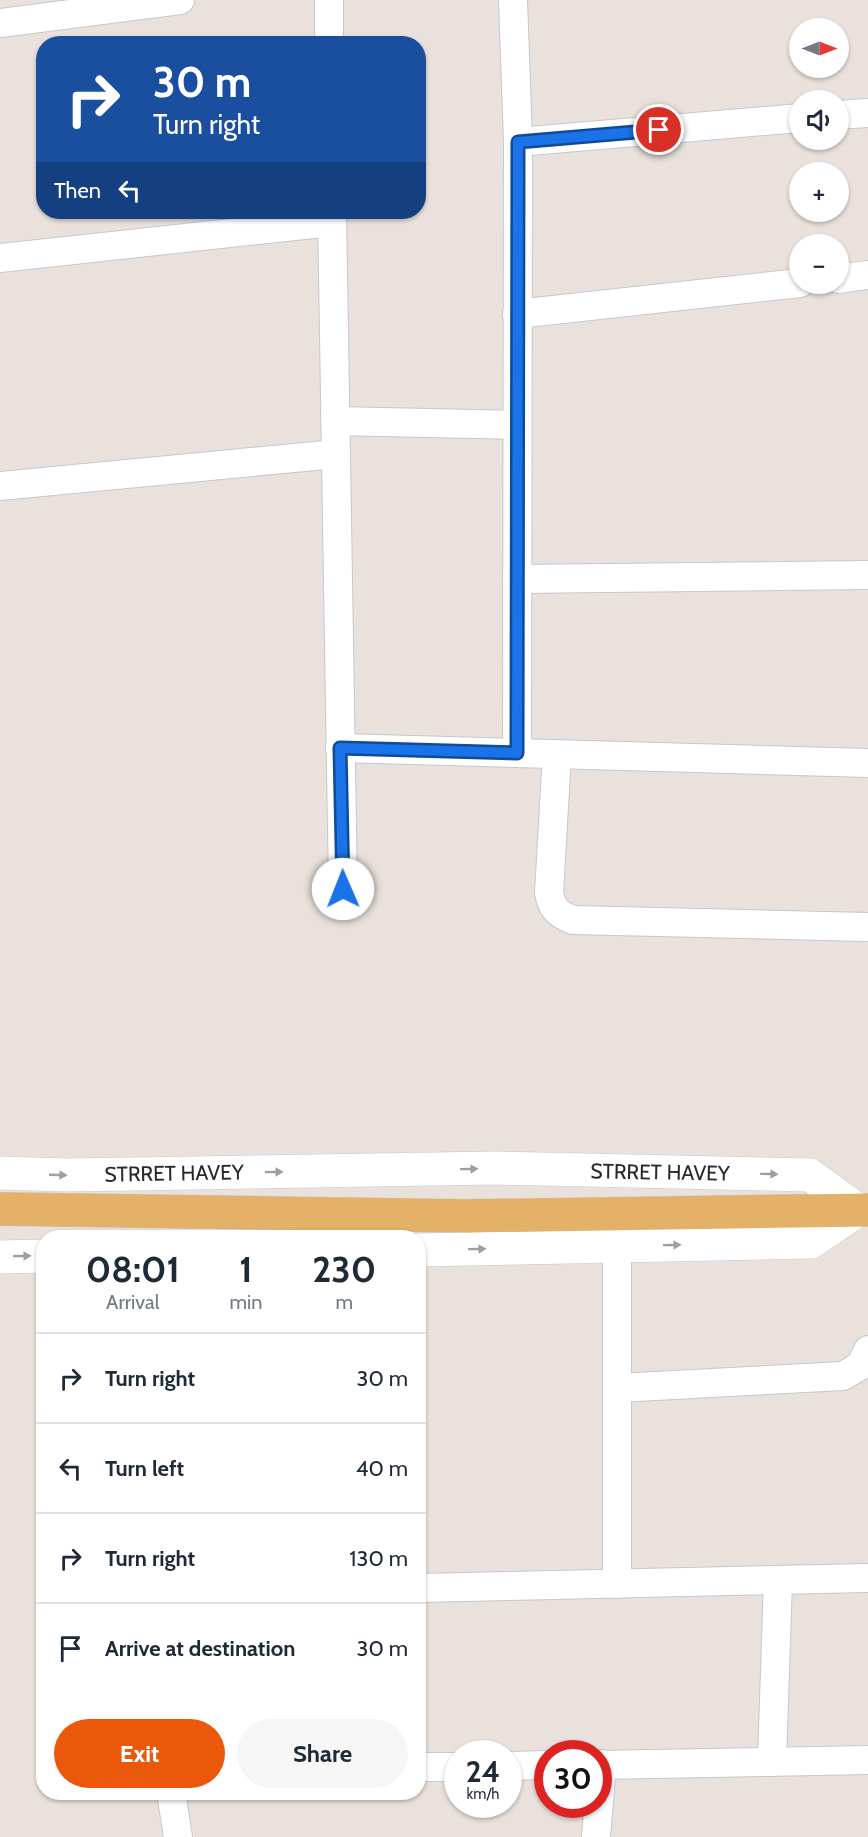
<!DOCTYPE html>
<html lang="en">
<head>
<meta charset="utf-8">
<style>
  :root { --surface:#fff; --page:#f6f6f7; --text:#1f2937; --muted:#747a83; --line:#e0e1e3; --accent:#ea580c }
  body { margin:0; font-family:Cabin,sans-serif; background:var(--page); color:var(--text); height:100vh; display:flex; flex-direction:column; font-size:22px; white-space:nowrap }
  * { box-sizing:border-box; margin:0 }
  p { font-size:20px; color:var(--muted) }
  .icon { flex:none; width:33px; height:33px; fill:none; stroke:currentColor; stroke-width:2; stroke-linecap:round; stroke-linejoin:round }
  .map { position:relative; flex:1; overflow:hidden }
  .side { position:absolute; left:36px; top:1230px; width:390px; height:570px; display:flex; flex-direction:column; background:var(--surface); border-radius:24px; box-shadow:0 2px 4px #0004 }
  .side>* { flex:none }
  .banner { position:absolute; left:36px; top:36px; width:390px; height:183px; border-radius:24px; box-shadow:0 2px 4px #0004; background:#1a4fa0; color:#fff; overflow:hidden }
  .needle { width:39px; rotate:90deg }
  .controls { position:absolute; left:789px; top:18px; display:grid; gap:12px }
  .controls a { display:grid; place-items:center; width:60px; height:60px; border-radius:50%; background:var(--surface); box-shadow:0 2px 4px #0004; font-size:30px }
  .speed { position:absolute; left:444px; top:1740px; display:flex; gap:12px; font-size:30px; font-weight:700; text-align:center }
  .speed>* { display:grid; place-content:center; width:78px; height:78px; border-radius:50%; background:var(--surface); box-shadow:0 2px 4px #0004; line-height:1 }
  .speed small { font-size:15px; font-weight:400 }
  .speed .limit { border:9px solid #d22; background:#fff; color:#111 }
  .pin { position:absolute; display:grid; place-items:center; width:51px; height:51px; color:#fff; margin:-26px; border:3px solid #fff; border-radius:50%; box-shadow:0 2px 6px #0007 }
  .me { position:absolute; width:66px; margin:-33px; rotate:359deg; stroke-linejoin:round; filter:drop-shadow(0 0 4px #0008) }
  .turn { display:flex; align-items:center; gap:21px; height:126px; padding:0 18px; font-size:27px }
  .turn .icon { width:78px; height:78px; stroke-width:2.5 }
  .turn b { display:block; font-size:42px; line-height:51px }
  .then { display:flex; align-items:center; height:57px; padding:0 18px; background:#0003; gap:12px; font-size:22px }
  .eta { display:flex; justify-content:space-evenly; align-items:center; height:102px; text-align:center }
  .eta b { font-size:36px; font-weight:800; line-height:42px }
  .button { display:flex; gap:12px; margin-top:auto; padding:12px 18px }
  .button a { flex:1; height:69px; border-radius:36px; background:var(--accent); color:#fff; font-size:24px; font-weight:800; line-height:69px; text-align:center }
  .button a+a { background:var(--page); color:var(--text) }
  ul { padding:0; list-style:none }
  li { display:flex; align-items:center; gap:18px; height:90px; padding:0 18px; border-top:2px solid var(--line) }
  li div { flex:1 }
  li b { display:block; font-size:22px }
  li em { font-style:normal }
  .map>svg:first-child { display:block }
</style>
</head>
<body>
<div class="map">
<svg width="868" height="1837" viewBox="0 0 868 1837">
  <rect width="100%" height="100%" fill="#eae1dc"/>
  <g fill="none" stroke-linecap="round" stroke-linejoin="round">
    <defs>
      <g id="minor">
        <path d="M329,0V44"/>
        <path d="M513,0L518,142L517,753"/>
        <path d="M0,23L180,0"/>
        <path d="M838,115L868,113"/>
        <path d="M518,142L800,118"/>
        <path d="M332,212L343,889"/>
        <path d="M0,258L332,222"/>
        <path d="M838,279L868,275"/>
        <path d="M517,314L800,283"/>
        <path d="M335,421L517,425"/>
        <path d="M0,486L336,454"/>
        <path d="M517,579L868,575"/>
        <path d="M340,748L868,763"/>
        <path d="M557,754L549,893C552,909 558,914 573,920L868,927"/>
        <path d="M617,1246V1584"/>
        <path d="M617,1388L843,1376L860,1366L868,1350"/>
        <path d="M418,1588L868,1578"/>
        <path d="M772,1762L778,1580"/>
        <path d="M598,1765L868,1760"/>
        <path d="M508,1766L548,1765"/>
        <path d="M418,1767H458"/>
        <path d="M171,1792L178,1837"/>
        <path d="M596,1837L602,1764"/>
      </g>
      <g id="tertiary">
        <path d="M0,1173L68,1175L493,1168L810,1175L858,1210L811,1242L418,1250"/>
        <path d="M0,1257L44,1256"/>
      </g>
      <path id="primary" d="M0,1209L468,1216L868,1210"/>
    </defs>
    <!-- minor casing -->
    <use href="#minor" stroke="#c4c9d1" stroke-width="30"/>
    <!-- tertiary casing -->
    <use href="#tertiary" stroke="#c4c9d1" stroke-width="34"/>
    <!-- primary casing -->
    <use href="#primary" stroke="#c3c3c3" stroke-width="34"/>
    <!-- minor -->
    <use href="#minor" stroke="#fff" stroke-width="28"/>
    <!-- tertiary -->
    <use href="#tertiary" stroke="#fff" stroke-width="33"/>
    <!-- primary -->
    <use href="#primary" stroke="#e3b167" stroke-width="33"/>
  </g>
  <!-- one-way arrows -->
  <defs><path id="oneway-solid" d="M-6-.8H1V-3.2L6.5 0L1 3.2V.8H-6Z" transform="scale(1.5)"/></defs>
  <g fill="#9f9f9f">
    <use href="#oneway-solid" transform="translate(469 1169) rotate(-1)"/>
    <use href="#oneway-solid" transform="translate(274 1172) rotate(-1)"/>
    <use href="#oneway-solid" transform="translate(769 1174) rotate(1)"/>
    <use href="#oneway-solid" transform="translate(58 1175) rotate(2)"/>
    <use href="#oneway-solid" transform="translate(672 1245) rotate(-1)"/>
    <use href="#oneway-solid" transform="translate(477 1249) rotate(-1)"/>
    <use href="#oneway-solid" transform="translate(22 1256) rotate(-1)"/>
  </g>
  <g fill="none" stroke-linecap="round" stroke-linejoin="round">
    <defs>
      <path id="route" d="M343,889L340,748L517,753L518,142L659,130"/>
    </defs>
    <!-- route casing -->
    <use href="#route" stroke="#114b97" stroke-width="15"/>
    <!-- route -->
    <use href="#route" stroke="#1a73e8" stroke-width="10"/>
  </g>
  <g text-anchor="middle" dominant-baseline="central" stroke-width="5" stroke-linejoin="round" paint-order="stroke">
    <!-- street labels -->
    <g font-size="21" fill="#292929" stroke="#fff">
      <text transform="translate(660 1172) rotate(1)">STRRET HAVEY</text>
      <text transform="translate(174 1173) rotate(-1)">STRRET HAVEY</text>
    </g>
  </g>
</svg>
<div class="controls">
<a><svg class="needle" viewBox="-14 -14 28 28"><path d="M0-13l5 13h-10z" fill="#e53935"/><path d="M0 13l5-13h-10z" fill="#747a83"/></svg></a>
<a><svg class="icon" aria-label="sound" viewBox="0 0 24 24"><path d="M4 9h4l5-4v14l-5-4H4zM17 9q2 3 0 6"/></svg></a>
<a>+</a>
<a>−</a>
</div>
<div class="speed"><div>24<small>km/h</small></div><div class="limit">30</div></div>
<div class="pin" style="left:659px;top:130px;background:#d93025"><svg class="icon" aria-label="arrive" viewBox="0 0 24 24"><path d="M6 21V4h12l-3 4 3 4H6"/></svg></div>
<svg class="me" style="left:343px;top:889px" viewBox="-20 -20 40 40"><circle r="19" fill="#fff"/><path d="M0-13L10 11 0 6-10 11z" fill="#1a73e8"/></svg>
<div class="banner">
<div class="turn"><svg class="icon" aria-label="right" viewBox="0 0 24 24"><path d="M7 20v-9h11M14 6l5 5-5 5"/></svg><div><b>30 m</b>Turn right</div></div>
<div class="then">Then<svg class="icon" aria-label="left" viewBox="0 0 24 24"><path d="M17 20v-9H6M10 6l-5 5 5 5"/></svg></div>
</div>
<section class="side">
<div class="eta">
<div><b>08:01</b><p>Arrival</p></div>
<div><b>1</b><p>min</p></div>
<div><b>230</b><p>m</p></div>
</div>
<ul>
<li><svg class="icon" aria-label="right" viewBox="0 0 24 24"><path d="M7 20v-9h11M14 6l5 5-5 5"/></svg><div><b>Turn right</b></div><em>30 m</em></li>
<li><svg class="icon" aria-label="left" viewBox="0 0 24 24"><path d="M17 20v-9H6M10 6l-5 5 5 5"/></svg><div><b>Turn left</b></div><em>40 m</em></li>
<li><svg class="icon" aria-label="right" viewBox="0 0 24 24"><path d="M7 20v-9h11M14 6l5 5-5 5"/></svg><div><b>Turn right</b></div><em>130 m</em></li>
<li><svg class="icon" aria-label="arrive" viewBox="0 0 24 24"><path d="M6 21V4h12l-3 4 3 4H6"/></svg><div><b>Arrive at destination</b></div><em>30 m</em></li>
</ul>
<div class="button"><a>Exit</a><a>Share</a></div>
</section>
</div>
</body>
</html>
